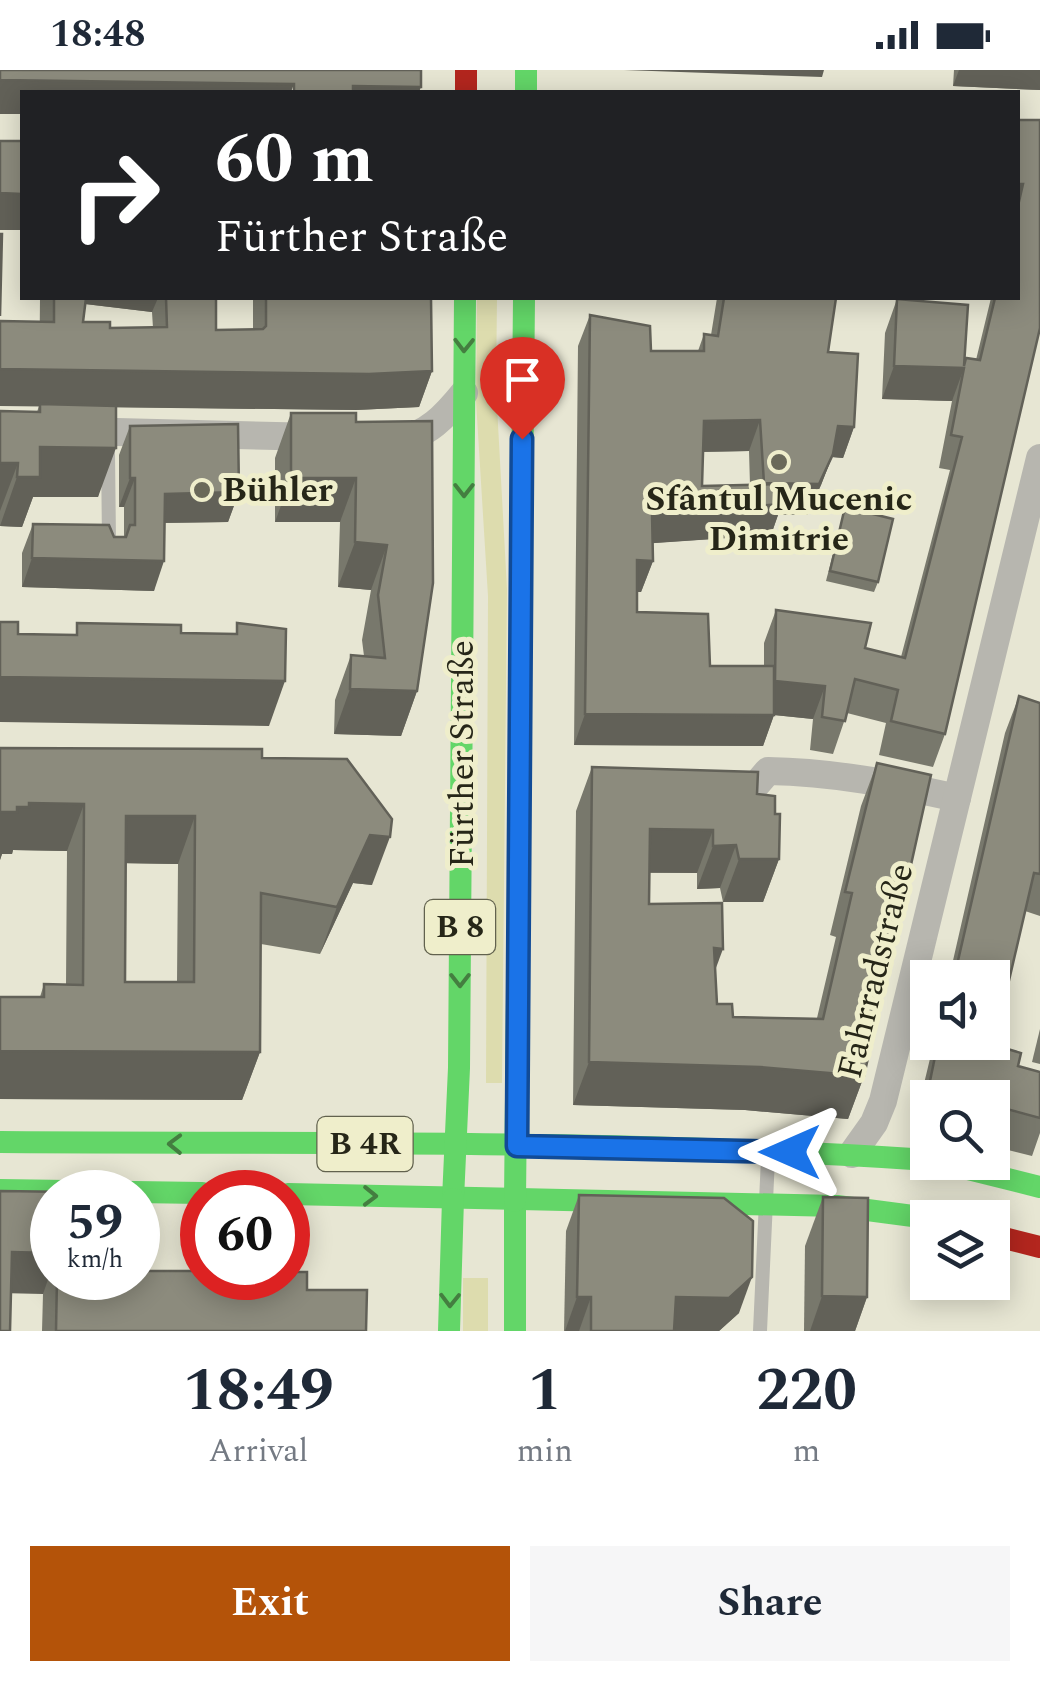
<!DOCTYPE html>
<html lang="en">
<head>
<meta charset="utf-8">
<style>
  :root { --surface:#fff; --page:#f6f6f7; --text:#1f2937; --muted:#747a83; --accent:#b45309 }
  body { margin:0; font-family:Spectral,serif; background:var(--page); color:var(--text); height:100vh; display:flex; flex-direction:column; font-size:38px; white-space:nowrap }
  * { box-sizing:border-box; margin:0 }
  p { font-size:32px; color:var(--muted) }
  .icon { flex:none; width:55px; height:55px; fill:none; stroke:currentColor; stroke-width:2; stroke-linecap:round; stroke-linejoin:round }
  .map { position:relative; height:1261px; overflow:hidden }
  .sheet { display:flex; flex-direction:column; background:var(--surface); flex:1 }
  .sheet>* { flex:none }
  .guide { position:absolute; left:20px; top:20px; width:1000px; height:210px; border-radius:0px; box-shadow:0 5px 25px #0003; background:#202124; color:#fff; overflow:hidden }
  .fabs { position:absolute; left:910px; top:890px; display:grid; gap:20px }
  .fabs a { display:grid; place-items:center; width:100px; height:100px; border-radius:0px; background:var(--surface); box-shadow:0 5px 25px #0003; font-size:50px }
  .speed { position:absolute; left:30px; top:1100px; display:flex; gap:20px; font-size:50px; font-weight:700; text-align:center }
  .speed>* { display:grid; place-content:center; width:130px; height:130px; border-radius:50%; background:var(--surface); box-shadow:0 5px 25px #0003; line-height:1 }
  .speed small { font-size:25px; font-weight:400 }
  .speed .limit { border:15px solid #d22; background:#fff; color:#111 }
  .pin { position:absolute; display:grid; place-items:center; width:85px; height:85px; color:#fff; margin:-102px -42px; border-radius:50% 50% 50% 0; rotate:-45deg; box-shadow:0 0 10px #0007 }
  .pin .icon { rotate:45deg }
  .me { position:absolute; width:110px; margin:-55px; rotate:270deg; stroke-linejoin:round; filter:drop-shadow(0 0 8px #0008) }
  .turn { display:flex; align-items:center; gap:35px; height:210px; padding:0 30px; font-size:45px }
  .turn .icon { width:130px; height:130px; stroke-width:2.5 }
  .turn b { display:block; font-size:70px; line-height:85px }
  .eta { display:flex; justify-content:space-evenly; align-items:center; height:170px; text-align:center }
  .eta b { font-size:60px; font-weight:700; line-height:70px }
  .button { display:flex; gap:20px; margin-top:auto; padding:20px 30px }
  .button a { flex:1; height:115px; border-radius:0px; background:var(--accent); color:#fff; font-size:40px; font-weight:700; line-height:115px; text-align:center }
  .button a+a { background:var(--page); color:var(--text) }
  .status { display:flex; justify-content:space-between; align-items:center; height:70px; padding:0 50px; background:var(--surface); direction:ltr }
  .status svg { height:28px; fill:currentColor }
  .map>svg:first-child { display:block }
</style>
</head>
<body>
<div class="status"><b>18:48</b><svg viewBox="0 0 49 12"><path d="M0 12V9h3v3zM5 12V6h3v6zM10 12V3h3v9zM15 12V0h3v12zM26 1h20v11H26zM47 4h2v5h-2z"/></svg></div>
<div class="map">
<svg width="1040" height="1261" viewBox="0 0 1040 1261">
  <rect width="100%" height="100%" fill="#e7e6d3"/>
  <!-- green -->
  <g fill="#dddcae">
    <path d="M477,228H497L496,318L507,519L502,1013H486L488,526L476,331Z"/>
    <rect x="463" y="1208" width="25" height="53"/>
  </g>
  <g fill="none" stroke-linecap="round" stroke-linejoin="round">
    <!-- lane -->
    <g stroke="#b7b6af" stroke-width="14">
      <path d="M108,383L109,471"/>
      <path d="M760,1261L768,1088"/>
    </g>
    <!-- street -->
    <g stroke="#b7b6af" stroke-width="28">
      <path d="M77,361L319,367"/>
      <path d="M397,369C426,368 447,344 464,323"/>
      <path d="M756,715L768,701C833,702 894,714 957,728"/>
      <path d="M852,1084L874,1053L883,1031L1040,388"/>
    </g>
    <!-- fast -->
    <g stroke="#63d668" stroke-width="22">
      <path d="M526,0V22"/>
      <path d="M0,1072C309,1074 620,1069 928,1090"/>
      <path d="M940,1092L1040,1117"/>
      <path d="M0,1120L202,1123"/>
      <path d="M288,1124L837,1136L928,1148"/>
      <path d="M453,1129L459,998L465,228"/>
      <path d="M515,1131V1261"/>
      <path d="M515,1131L524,228"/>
      <path d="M449,1261L453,1129"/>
    </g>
    <!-- jam -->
    <g stroke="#b3261e" stroke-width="22">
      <path d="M466,0V22"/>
      <path d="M992,1165L1040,1177"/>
    </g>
  </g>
  <!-- wall -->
  <g fill="#78786c" fill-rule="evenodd">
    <path d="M954,0H1040V20L953,16Z"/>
    <path d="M1018,50H1040V258L945,664L933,697L879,685L886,653L847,643L833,684L810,680L813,649L774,645L763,676L574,675L578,276L590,245L650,256L651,281H698L704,264L711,265L717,228H836L828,282L858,284L854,357L843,388L832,387L821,415L807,445H778L771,465L652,473L653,491L641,522H637V542L708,544L710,596H764V573L776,540L871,553L865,578L901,587L950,400L939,398L952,331L882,329L885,263L897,229L968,235L964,292L966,288L976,290L991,228H1018ZM749,381L750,415L702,416L703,382Z"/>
    <path d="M40,228H216V260L253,259V228H431L432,301L419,337L356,340L116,337L98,427H33L22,457L0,456V341L37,342L39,336ZM85,234L152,242L153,258H110L83,252Z"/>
    <path d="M291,343L356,352L432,351L417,621L401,666L334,664L335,630L351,585L364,586L362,570L371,520L338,517L340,452H275V388Z"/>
    <path d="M130,356L239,422L228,452L164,453L154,521L22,517V483L33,454L114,467H124V437H119V385Z"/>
    <path d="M845,437L878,512L874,522L826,511Z"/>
    <path d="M1019,626L1040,633V846L1025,841L994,975L1018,996L1040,1002V1063L1032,1086L992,1076V1028H928V1059L921,1057L916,1047L934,972H992V908H949L1005,663Z"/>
    <path d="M0,678L262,688L372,815L353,813L320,884L261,874L260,982L242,1030L0,1029V927H40L44,914L66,915L67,781L13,780L12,784H2L0,790ZM126,793L178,794L177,912H125Z"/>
    <path d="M877,693L864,1006L848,1049L745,1040L573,1035L576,741L592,697L757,724L779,789L763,832H723L720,818L697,819V803H650L649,834L715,901L717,934L733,947L817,948L836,867L830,865L861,736Z"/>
    <path d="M1040,959V994L1032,992Z"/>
    <path d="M0,1121L52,1122V1208H138L307,1220L366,1261H42L43,1224Z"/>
    <path d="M579,1125L739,1243L719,1261H564L566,1161Z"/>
    <path d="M823,1127L867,1227L855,1261H804L805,1176Z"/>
  </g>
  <!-- shaded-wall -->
  <g fill="#626158">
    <path d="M624,0H824L822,7Z"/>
    <path d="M959,0H1040V20L953,16Z"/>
    <path d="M0,10L294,14L291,22H22V44H0Z"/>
    <path d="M353,16L421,17L419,22H293L294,21Z"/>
    <path d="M1018,114H1023L1018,129Z"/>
    <path d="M0,123L22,124V160H0Z"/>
    <path d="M79,228H158L152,242L77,233Z"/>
    <path d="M894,296L964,298L952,331L882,329Z"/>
    <path d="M0,299L432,301L419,337L356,340L0,336Z"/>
    <path d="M760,350L749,381L692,382L704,351Z"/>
    <path d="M838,356L854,357L843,388L832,387L821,415L807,445H778L771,465L641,474L652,443L756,435Z"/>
    <path d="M40,377L116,378L98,427H33L22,457L0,456L17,407Z"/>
    <path d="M0,393H18L0,441Z"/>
    <path d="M130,408H135L124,437H119Z"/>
    <path d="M291,408H356L340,452H275Z"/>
    <path d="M239,422L228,452L154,453L165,424Z"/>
    <path d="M355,472L387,475L371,520L338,517Z"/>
    <path d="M32,488L164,491L154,521L22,517Z"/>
    <path d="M637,490L653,491L641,522H626Z"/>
    <path d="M0,607L285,611L269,656L0,652Z"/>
    <path d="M775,611L825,616L813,649L774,645L763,676L574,675L585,644Z"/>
    <path d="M350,619L417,621L401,666L334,664Z"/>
    <path d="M29,733L84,734L67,781L13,780L12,784H2L0,790V742Z"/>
    <path d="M126,746H195L178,794L109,793Z"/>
    <path d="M650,759L713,760L697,803L635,802Z"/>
    <path d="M370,765L390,767L372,815L353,813L320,884L337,837Z"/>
    <path d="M736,775L720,818L697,819L713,776Z"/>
    <path d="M739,789H779L763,832H723Z"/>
    <path d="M714,878L723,879L707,922Z"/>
    <path d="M0,981L260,982L242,1030L0,1029Z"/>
    <path d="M589,992L760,997L864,1006L848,1049L745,1040L573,1035Z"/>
    <path d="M12,1182L52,1183V1198L43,1224L0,1223Z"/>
    <path d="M752,1207L739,1243L719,1261H663L676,1227Z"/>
    <path d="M822,1226L867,1227L855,1261H810Z"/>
    <path d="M577,1227H591L579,1261H565Z"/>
  </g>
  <!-- building -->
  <g fill="#8c8b7d" stroke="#626158" stroke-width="2.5" fill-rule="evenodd">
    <path d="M0,0H421V17L353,16V22L294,21V14L0,10Z"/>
    <path d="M1018,50H1040V258L945,664L891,651L898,620L855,609L845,651L822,647L825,616L775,611L776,540L871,553L865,578L905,588L962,367L951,365L964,298L894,296L897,229L968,235L964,296L966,288L980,290L995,228H1018V136L1023,114H1018Z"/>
    <path d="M0,71H22V124L0,123Z"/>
    <path d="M0,164H2L0,246Z"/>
    <path d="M54,228H86L83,252H110V258L167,257L166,228H216V260L263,259L266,256V228H431L432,301L369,304L0,299V251L54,252Z"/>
    <path d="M724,228H836L828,282L858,284L854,357L838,356L833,384L819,414L764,413L760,350L704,351L702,416L781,414L782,434L652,443L653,491L637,490V542L708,544L710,596H774V645L585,644L590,245L650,256L651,281H704V264L718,266Z"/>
    <path d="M40,334L116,336V378L40,377V407H17L18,393H0V341L40,342Z"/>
    <path d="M291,343H356V352L432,351L433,513L417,621L350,619L351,585L385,588L378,525L387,475L355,472L356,408H291Z"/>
    <path d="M238,354L239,422L165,424L164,491L32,488L33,454L109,455L114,467H126L130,455H135V408H130V356Z"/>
    <path d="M845,437L893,449L878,512L830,501Z"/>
    <path d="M0,552H18V564L77,565V553L181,555V563L237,564V553L286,559L285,611L0,607Z"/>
    <path d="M1019,626L1040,633V804L1034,803L994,975L1021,983L1018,996L1040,1002V1048L992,1035V1028H963L934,1020L930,1011L938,972H992V908H954Z"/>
    <path d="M0,678L262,679V688L347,689L392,749L390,767L370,765L337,837L261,823L260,982L0,981V927H44V914L83,915L84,734L29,733V737H17V742H0ZM126,746H195L194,912H125Z"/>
    <path d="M877,693L931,705L864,1006L760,997L589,992L592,697L758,702L757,724L775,726V744H780L779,789H739L736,775L713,776V760L650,759L649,834L722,833L723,879L714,878L717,934H732L733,947L823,949L852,823L845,822Z"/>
    <path d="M0,1121L76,1122H52V1183L12,1182L10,1261H0Z"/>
    <path d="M579,1125L724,1128L753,1151L752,1207L729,1228L676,1227L674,1261H591V1227H577Z"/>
    <path d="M823,1127L868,1128L867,1227L822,1226Z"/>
    <path d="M138,1201H202V1208H288V1202H307V1220H367L366,1261H56L57,1208H138Z"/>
  </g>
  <!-- one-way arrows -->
  <defs><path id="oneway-chevron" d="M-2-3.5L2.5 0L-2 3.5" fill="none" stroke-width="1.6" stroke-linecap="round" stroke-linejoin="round" transform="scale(2.5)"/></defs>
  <g stroke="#447e40">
    <use href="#oneway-chevron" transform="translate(464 275) rotate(91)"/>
    <use href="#oneway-chevron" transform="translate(464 420) rotate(90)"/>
    <use href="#oneway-chevron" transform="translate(460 910) rotate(90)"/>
    <use href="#oneway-chevron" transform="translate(175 1074) rotate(-179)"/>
    <use href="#oneway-chevron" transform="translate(370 1126) rotate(1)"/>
    <use href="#oneway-chevron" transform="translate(450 1230) rotate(91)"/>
  </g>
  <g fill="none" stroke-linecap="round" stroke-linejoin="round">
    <defs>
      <path id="route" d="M522,369L517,1076L790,1082"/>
    </defs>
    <!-- route casing -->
    <use href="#route" stroke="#114b97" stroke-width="25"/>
    <!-- route -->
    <use href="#route" stroke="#1a73e8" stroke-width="18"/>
  </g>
  <!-- markers -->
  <g fill="#6a6959" stroke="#efeecb" stroke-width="4">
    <circle cx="779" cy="392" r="10"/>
    <circle cx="202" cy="420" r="10"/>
  </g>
  <g text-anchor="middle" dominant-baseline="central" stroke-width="10" stroke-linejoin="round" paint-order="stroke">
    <!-- shield labels -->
    <g fill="#efeecb" stroke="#62624e" stroke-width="2.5">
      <rect x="425" y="830" width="70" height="54" rx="8"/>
      <rect x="317.5" y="1047" width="95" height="54" rx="8"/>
    </g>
    <g font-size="32" font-weight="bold" fill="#262618">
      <text x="460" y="857">B 8</text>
      <text x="365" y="1074">B 4R</text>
    </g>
    <!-- poi labels -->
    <g font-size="35" font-weight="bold" fill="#262618" stroke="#efeecb" text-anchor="start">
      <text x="222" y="420">Bühler</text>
      <text x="779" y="429" text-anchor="middle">Sfântul Mucenic<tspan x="779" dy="40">Dimitrie</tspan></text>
    </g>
    <!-- street labels -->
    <g font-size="35" fill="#262618" stroke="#efeecb">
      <text transform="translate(462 684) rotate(-90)">Fürther Straße</text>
      <text transform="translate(876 901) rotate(-76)">Fahrradstraße</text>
    </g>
  </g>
</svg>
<div class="fabs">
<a><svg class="icon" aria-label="sound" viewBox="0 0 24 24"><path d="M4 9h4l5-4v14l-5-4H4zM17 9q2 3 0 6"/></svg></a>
<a><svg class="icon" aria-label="search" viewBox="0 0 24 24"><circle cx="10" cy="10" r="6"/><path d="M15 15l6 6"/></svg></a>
<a><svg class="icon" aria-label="layers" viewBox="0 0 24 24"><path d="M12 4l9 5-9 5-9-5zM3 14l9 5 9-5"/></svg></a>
</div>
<div class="speed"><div>59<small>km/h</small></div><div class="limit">60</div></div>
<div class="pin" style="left:522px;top:369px;background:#d93025"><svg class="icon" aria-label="arrive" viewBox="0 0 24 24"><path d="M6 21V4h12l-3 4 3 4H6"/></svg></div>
<svg class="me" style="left:790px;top:1082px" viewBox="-20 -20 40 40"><path d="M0-17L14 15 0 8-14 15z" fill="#1a73e8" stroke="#fff" stroke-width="4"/></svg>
<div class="guide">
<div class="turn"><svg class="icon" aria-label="right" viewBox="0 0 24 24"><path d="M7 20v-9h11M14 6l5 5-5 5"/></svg><div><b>60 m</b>Fürther Straße</div></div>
</div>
</div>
<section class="sheet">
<div class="eta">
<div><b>18:49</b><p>Arrival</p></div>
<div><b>1</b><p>min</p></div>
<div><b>220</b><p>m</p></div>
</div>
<div class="button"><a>Exit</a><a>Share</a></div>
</section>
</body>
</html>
